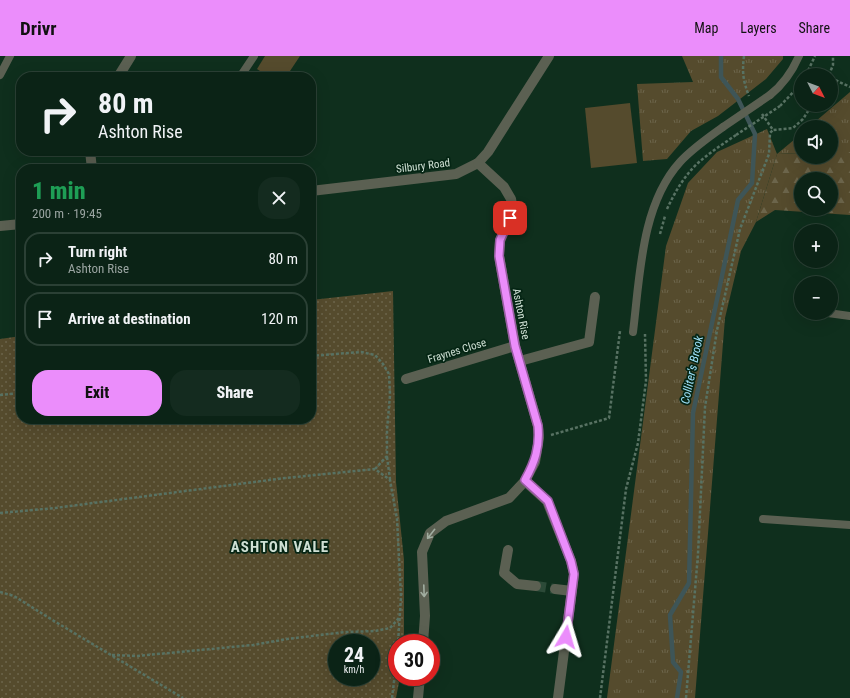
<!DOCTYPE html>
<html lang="en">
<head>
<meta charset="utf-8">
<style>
  :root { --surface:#0b2316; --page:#142b1f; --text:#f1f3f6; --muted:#9aa4a1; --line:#2b4035; --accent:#eb8dfb }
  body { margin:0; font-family:"Roboto Condensed",sans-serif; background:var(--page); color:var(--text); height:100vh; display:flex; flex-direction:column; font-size:15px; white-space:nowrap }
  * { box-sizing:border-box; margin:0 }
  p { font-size:13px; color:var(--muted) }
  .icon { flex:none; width:22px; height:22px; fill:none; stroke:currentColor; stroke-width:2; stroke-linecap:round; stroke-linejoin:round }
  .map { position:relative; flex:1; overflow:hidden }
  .side { position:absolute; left:16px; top:108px; width:300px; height:260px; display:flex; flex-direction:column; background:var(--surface); border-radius:16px; box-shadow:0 4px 16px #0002,0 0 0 1px var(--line) }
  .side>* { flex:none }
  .hud { position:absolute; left:16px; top:16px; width:300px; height:84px; border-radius:16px; box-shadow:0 4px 16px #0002,0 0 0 1px var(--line); background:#0b2316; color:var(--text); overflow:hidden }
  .needle { width:26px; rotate:132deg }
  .tools { position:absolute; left:794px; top:12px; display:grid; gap:8px }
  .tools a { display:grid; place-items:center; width:44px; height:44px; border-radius:50%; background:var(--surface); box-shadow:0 4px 16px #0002,0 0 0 1px var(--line); font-size:20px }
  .speed { position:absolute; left:328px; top:578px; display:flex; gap:8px; font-size:20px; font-weight:700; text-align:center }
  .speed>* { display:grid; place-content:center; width:52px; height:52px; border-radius:50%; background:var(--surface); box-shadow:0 4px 16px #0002,0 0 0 1px var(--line); line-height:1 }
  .speed small { font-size:10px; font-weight:400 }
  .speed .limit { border:6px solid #d22; background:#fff; color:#111 }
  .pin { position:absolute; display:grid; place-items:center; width:34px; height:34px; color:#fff; margin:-17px; border-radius:8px; box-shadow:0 2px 6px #0006 }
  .me { position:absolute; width:44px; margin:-22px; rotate:7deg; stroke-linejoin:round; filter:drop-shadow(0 0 3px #0008) }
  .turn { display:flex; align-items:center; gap:14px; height:84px; padding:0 16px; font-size:18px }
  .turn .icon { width:52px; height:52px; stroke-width:2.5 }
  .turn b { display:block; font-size:28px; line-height:34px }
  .round { display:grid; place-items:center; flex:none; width:42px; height:42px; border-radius:16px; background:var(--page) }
  .head { display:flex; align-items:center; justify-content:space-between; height:68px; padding:0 16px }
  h1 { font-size:24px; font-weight:800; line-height:30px; color:#1e9e55 }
  .primary-button { display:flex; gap:8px; margin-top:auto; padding:8px 16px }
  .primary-button a { flex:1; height:46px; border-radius:16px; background:var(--accent); color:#111; font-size:16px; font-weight:800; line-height:46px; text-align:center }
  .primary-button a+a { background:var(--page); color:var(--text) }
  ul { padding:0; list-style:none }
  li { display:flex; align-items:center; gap:12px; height:54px; margin:0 8px 6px; padding:0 8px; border:2px solid var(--line); border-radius:16px }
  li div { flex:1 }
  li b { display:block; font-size:15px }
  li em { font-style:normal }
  header { display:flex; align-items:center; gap:24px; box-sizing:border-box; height:56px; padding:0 20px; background:var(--accent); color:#111 }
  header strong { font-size:19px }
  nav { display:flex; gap:22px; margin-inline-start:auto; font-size:14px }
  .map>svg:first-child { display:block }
</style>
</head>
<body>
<header>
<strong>Drivr</strong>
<nav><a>Map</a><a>Layers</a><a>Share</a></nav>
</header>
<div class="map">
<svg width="850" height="642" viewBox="0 0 850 642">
  <defs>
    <pattern id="grass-tufts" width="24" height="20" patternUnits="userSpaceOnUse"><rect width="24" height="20" fill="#554b2d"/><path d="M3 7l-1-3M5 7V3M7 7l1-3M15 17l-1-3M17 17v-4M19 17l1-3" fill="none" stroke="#6c654b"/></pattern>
    <pattern id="forest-firs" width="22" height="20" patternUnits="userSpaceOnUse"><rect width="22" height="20" fill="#554b2d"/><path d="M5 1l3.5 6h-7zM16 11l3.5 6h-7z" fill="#6c654b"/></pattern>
    <pattern id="garden-dots" width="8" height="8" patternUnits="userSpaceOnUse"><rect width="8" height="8" fill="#554b2d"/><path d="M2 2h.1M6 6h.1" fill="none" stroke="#6c654b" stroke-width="1.8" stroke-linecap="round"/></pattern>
  </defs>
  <rect width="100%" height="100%" fill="#0f2f1d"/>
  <!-- grass -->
  <g fill="url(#grass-tufts)">
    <path d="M682,0H783V3L766,23L718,60L691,75L667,103L643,105L637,28L693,26Z"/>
    <path d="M850,36V96H831V71H809Z"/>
    <path d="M767,73L777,98L801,78V97L777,98L756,166L741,195L725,262L695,642H607L666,190L688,127L717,96Z"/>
  </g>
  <!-- forest -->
  <path fill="url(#forest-firs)" fill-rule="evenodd" d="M831,96H850V159L775,154L756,166L777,98L801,97V101H831ZM801,123H831V153H801Z"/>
  <!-- garden -->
  <path fill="url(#garden-dots)" fill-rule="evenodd" d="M393,235L396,426L404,504V587H397V621H400L396,642H0V283L21,280V363H311V244ZM337,587H371V621H337Z"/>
  <!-- pitch -->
  <g fill="#554b2d">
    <path d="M265,0H300L286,21H269L257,13Z"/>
    <path d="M630,47L637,107L591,112L585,52Z"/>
  </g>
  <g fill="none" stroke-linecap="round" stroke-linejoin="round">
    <!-- stream -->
    <path stroke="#3e5557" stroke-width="4.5" d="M677,642L681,616L673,606L670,559L689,527L693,357L738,144L752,127L755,78L738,43L721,21V0"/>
    <!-- street-tunnel -->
    <path stroke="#2c4a38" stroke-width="10" stroke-dasharray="10 5" stroke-linecap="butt" d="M536,530L555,533"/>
    <!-- path -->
    <g stroke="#587263" stroke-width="2.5" stroke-dasharray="3 2" stroke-linecap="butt">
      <path d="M744,0C742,16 743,25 749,40"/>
      <path d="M806,19L815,0"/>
      <path d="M829,19L833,9V0"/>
      <path d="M831,22L850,31"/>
      <path d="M780,50L801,28"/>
      <path d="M762,58L773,74L793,72L803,63L812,49"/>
      <path d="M667,153C675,136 684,120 698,107C709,97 723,88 736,79"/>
      <path d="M660,178L665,160"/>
      <path d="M311,300L361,296L375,299L383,308L389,318L390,339L387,374V400L375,413"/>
      <path d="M0,339L21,337"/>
      <path d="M551,379L609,362L620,275"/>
      <path d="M387,401L390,423"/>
      <path d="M0,457L55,452L285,422L375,413L390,424L397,463L401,541L398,587"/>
      <path d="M0,536L14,540L54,565L183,642"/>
      <path d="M112,599L137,600L253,589L287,583L345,576L375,575L390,572L399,562"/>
      <path d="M392,642L397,601"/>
      <path d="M600,642L626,433L638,387L646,325L645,278"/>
      <path d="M686,642L698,498L705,351L717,274L740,173L769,98L770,77L773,74"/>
    </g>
    <!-- lane -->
    <g stroke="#5b6052" stroke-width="8">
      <path d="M0,19L10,0"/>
      <path d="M240,21L254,0"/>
      <path d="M770,39C784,28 792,16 799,0"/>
      <path d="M828,257L850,260"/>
      <path d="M633,276C640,220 641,149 680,106C693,92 708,82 723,71"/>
      <path d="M763,463L850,469"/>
    </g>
    <!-- street -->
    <g stroke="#5b6052" stroke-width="10">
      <path d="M118,21L131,0"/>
      <path d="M90,95L92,113"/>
      <path d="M311,135L456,118L478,107L488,96L549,0"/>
      <path d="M0,170L21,168"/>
      <path d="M520,305L589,286L595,241"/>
      <path d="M406,323L515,290"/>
      <path d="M525,425L547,445L571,505L574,518L558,642"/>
      <path d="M508,494L504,517L517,528L536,530"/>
      <path d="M555,533L572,535"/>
      <path d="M423,587L425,560L422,496L430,477L446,465L509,442L525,425L535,406L539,382L538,370L515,290L499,200L500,185L513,154L511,143L504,131L478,107"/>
      <path d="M418,642L420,621"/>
    </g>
    <!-- path-bridge -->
    <path stroke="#587263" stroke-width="2.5" stroke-dasharray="3 2" stroke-linecap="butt" d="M736,79L780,50"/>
    <!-- lane-bridge -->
    <path stroke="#5b6052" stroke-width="8" d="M723,71L770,39"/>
  </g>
  <!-- one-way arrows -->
  <defs><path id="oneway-shaft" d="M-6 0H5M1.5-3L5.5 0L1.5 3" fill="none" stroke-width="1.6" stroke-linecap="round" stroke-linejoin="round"/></defs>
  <g stroke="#a1ada0">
    <use href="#oneway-shaft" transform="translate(431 478) rotate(128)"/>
    <use href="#oneway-shaft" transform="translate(424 535) rotate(88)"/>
  </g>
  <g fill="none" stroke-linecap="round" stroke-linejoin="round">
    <defs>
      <path id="route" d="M510,162L500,184L499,200L515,290L538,370C540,391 535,406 525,424L548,445L571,505L574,518L566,581"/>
    </defs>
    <!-- route casing -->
    <use href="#route" stroke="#995ca3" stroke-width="10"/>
    <!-- route -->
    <use href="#route" stroke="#eb8dfb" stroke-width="7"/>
  </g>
  <g text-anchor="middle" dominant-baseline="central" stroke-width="3.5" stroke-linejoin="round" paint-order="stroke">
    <!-- street labels -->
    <g font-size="11" fill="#cfe0d4" stroke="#052514">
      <text transform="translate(423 110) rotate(-7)">Silbury Road</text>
      <text transform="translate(521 258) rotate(79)">Ashton Rise</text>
      <text transform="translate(457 295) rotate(-17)">Fraynes Close</text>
    </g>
    <!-- water labels -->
    <g font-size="12" font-style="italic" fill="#a0e3fc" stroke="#052514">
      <text transform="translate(692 314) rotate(-78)">Colliter's Brook</text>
    </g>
    <!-- district labels -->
    <g font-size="15" font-weight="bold" letter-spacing="1" fill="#cfe0d4" stroke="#052514">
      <text x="280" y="491">ASHTON VALE</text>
    </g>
  </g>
</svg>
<div class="tools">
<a><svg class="needle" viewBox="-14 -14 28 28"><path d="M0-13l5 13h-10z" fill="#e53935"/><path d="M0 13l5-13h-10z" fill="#9aa4a1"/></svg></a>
<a><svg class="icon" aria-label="sound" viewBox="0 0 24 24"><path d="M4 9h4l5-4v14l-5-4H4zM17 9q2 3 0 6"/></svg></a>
<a><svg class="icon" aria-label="search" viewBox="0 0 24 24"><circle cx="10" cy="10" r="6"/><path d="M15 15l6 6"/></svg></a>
<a>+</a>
<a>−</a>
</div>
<div class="speed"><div>24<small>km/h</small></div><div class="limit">30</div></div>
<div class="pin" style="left:510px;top:162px;background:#d93025"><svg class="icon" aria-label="arrive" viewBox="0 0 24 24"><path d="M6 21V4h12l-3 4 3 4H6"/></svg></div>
<svg class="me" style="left:566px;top:581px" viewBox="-20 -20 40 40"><path d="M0-17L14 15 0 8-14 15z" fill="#eb8dfb" stroke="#fff" stroke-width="4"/></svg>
<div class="hud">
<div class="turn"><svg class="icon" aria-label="right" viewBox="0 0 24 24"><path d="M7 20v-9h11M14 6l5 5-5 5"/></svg><div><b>80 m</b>Ashton Rise</div></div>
</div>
<section class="side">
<div class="head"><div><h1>1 min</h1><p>200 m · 19:45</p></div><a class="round"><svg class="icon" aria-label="close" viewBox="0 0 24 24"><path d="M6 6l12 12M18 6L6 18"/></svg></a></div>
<ul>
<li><svg class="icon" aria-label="right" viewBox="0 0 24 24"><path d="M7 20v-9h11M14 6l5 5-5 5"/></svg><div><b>Turn right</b><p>Ashton Rise</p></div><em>80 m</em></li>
<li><svg class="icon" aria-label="arrive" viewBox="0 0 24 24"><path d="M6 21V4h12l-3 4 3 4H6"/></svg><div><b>Arrive at destination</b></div><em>120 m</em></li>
</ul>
<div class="primary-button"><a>Exit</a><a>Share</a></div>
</section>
</div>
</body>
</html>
